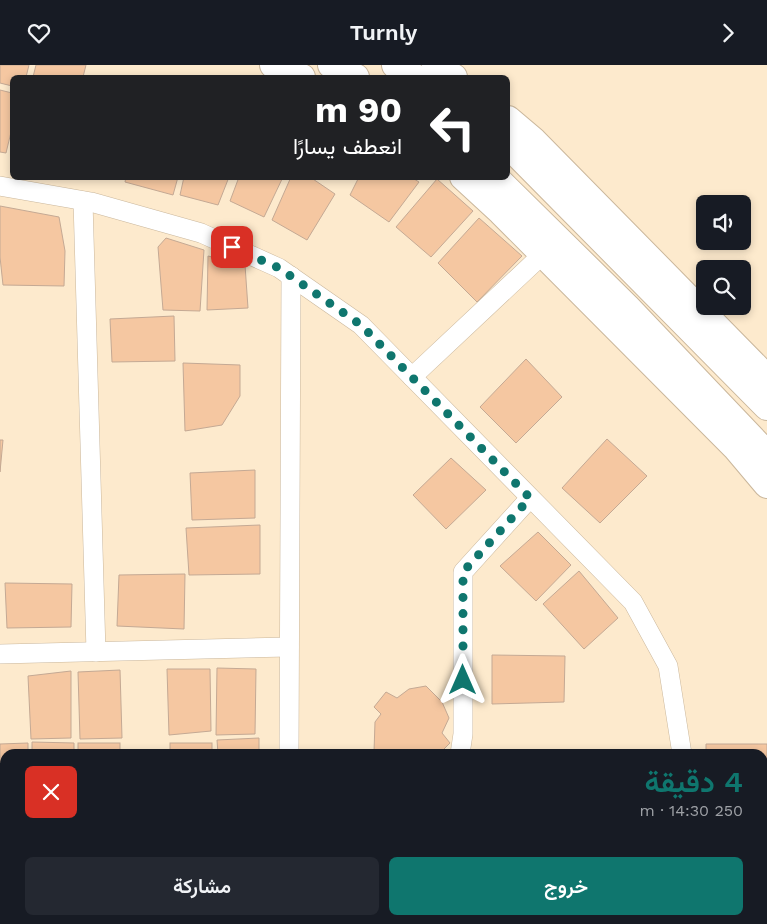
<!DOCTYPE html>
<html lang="ar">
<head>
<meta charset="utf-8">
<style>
  :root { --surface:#171b24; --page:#242831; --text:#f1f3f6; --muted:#9ea1a6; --accent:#0f766e }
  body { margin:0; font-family:"Work Sans",Vazirmatn,sans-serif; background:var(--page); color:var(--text); direction:rtl; height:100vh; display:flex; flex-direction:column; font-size:19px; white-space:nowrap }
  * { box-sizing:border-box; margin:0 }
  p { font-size:16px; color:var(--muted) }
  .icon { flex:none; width:28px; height:28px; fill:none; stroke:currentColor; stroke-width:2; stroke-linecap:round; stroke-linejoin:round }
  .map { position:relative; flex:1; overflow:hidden; direction:ltr }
  .drawer { position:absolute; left:0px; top:684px; width:768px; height:176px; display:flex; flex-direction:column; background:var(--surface); border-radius:15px 15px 0 0; box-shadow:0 2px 8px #0003; direction:rtl }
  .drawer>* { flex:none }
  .guide { position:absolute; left:10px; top:10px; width:500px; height:105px; border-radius:8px; box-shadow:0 2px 8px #0003; direction:rtl; background:#202124; color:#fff; overflow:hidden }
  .tools { position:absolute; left:696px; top:130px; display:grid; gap:10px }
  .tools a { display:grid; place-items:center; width:55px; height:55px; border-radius:8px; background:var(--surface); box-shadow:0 2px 8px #0003; font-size:25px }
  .pin { position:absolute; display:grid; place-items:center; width:42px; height:42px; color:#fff; margin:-21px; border-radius:10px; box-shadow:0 2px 8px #0006 }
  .me { position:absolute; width:55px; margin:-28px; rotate:0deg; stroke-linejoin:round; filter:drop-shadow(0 0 4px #0008) }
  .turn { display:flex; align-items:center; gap:18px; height:105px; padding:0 25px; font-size:22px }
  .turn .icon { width:65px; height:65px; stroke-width:2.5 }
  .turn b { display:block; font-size:35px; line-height:42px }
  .round { display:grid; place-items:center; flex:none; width:52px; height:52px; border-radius:8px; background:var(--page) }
  .overview { display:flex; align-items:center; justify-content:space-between; height:85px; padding:0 25px }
  h1 { font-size:30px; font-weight:600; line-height:38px; color:var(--accent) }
  .primary-button { display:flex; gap:10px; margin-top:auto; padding:10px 25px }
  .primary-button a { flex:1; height:58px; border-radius:8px; background:var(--accent); color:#fff; font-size:20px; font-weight:600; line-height:58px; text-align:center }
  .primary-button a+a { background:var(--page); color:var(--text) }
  header { display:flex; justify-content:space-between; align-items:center; height:65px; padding:0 25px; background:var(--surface); font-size:22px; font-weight:600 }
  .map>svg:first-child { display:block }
</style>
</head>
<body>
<header><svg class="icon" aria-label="forward" viewBox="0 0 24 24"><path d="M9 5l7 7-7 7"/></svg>Turnly<svg class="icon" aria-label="heart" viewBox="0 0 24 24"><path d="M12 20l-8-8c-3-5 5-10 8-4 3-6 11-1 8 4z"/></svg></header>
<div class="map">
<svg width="767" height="859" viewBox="0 0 767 859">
  <rect width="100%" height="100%" fill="#fdeacd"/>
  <!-- building -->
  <g fill="#f5c7a1" stroke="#c4a994">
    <path d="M0,0H29L26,12H12V21L0,18Z"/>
    <path d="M36,0H86L83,12H33Z"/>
    <path d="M0,25L12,28V63L6,88L0,87Z"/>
    <path d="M126,112H178L173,130L125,117Z"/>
    <path d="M184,112H229L218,140L180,130Z"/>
    <path d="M239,112H283L264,152L230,136Z"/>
    <path d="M291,112H310L335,129L307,175L272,155Z"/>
    <path d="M359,112H411L419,117L389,157L350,130Z"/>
    <path d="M437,114L473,146L431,192L396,162Z"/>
    <path d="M0,141L59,152L65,186L64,221L3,220L0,192Z"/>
    <path d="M479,153L522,191L477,237L438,198Z"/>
    <path d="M166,173L204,185L200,246L163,245L158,182Z"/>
    <path d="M208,191L245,200L248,243L207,245Z"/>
    <path d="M174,251L175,296L112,297L110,254Z"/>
    <path d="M526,294L562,332L516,378L480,342Z"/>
    <path d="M183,298L240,300V331L222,360L185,366Z"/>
    <path d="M607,374L647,411L600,458L562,423Z"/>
    <path d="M0,375H3L0,407Z"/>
    <path d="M451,393L486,425L446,464L413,430Z"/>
    <path d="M255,405V453L192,455L190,408Z"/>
    <path d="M260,460V509L189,510L186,463Z"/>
    <path d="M538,467L571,500L536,536L500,501Z"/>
    <path d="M579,506L618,553L584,584L543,539Z"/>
    <path d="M185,509L184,564L117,561L119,510Z"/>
    <path d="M5,518L72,519L71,562L7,563Z"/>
    <path d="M492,590L565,591L564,637L492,639Z"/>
    <path d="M217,603L256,604L255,669L216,670Z"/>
    <path d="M167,604H210L211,666L169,670Z"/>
    <path d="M120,605L122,673L80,674L78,607Z"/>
    <path d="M71,606V673L31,674L28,611Z"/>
    <path d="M426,621L442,637L449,653L442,668L450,678L439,689H377L374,687L375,657L381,649L374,642L386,627L397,633L409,624Z"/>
    <path d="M259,673V689H218L217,675Z"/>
    <path d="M32,677L74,678V689H32Z"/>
    <path d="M28,678V689H5V745H0V679Z"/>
    <rect x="78" y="678" width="42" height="11"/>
    <rect x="170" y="678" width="42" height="11"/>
    <path d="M706,679H767V725H762V689H706Z"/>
    <path d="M762,783H767V834L762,835Z"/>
    <rect x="274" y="855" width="99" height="4"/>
    <path d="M389,855H492V859H390Z"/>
    <rect x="531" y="855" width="45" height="4"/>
    <rect x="638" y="855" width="45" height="4"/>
    <rect x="694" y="855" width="45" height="4"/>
  </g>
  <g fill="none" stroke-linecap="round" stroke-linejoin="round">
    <defs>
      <g id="street">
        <path d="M0,121L91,137L201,168L279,203L361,260L633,537L668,601L682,689"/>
        <path d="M83,136L96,587"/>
        <path d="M412,312L542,190"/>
        <path d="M0,589L289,582"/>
        <path d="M289,689L291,211"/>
        <path d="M460,689L463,669V507L530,433"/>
        <path d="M762,753H767"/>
        <path d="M0,776H5"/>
        <path d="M185,855V859"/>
        <path d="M238,855L239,859"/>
      </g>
      <g id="secondary">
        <path d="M273,0L302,12"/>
        <path d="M331,0L356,12"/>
        <path d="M395,0L415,12"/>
        <path d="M435,0L454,12"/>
        <path d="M508,54L534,76L767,313"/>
        <path d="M508,80L767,342"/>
        <path d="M463,112L501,147L735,382L767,420"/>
        <path d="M495,112L627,242L767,389"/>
      </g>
    </defs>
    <!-- street casing -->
    <use href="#street" stroke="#cab79c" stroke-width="20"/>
    <!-- secondary casing -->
    <use href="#secondary" stroke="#cab79c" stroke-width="28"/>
    <!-- street -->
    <use href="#street" stroke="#fff" stroke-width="19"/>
    <!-- secondary -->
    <use href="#secondary" stroke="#fff" stroke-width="26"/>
  </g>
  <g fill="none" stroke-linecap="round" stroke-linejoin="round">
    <!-- route -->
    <path stroke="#0f766e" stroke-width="9" stroke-dasharray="0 16.2" d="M232,182L279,203L361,260L530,433L463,507V615"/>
  </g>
</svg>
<div class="tools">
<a><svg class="icon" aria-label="sound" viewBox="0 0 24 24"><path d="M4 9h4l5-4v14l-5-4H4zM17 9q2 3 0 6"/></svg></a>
<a><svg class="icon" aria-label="search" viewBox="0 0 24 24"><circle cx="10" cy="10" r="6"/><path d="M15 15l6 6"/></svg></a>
</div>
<div class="pin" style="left:232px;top:182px;background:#d93025"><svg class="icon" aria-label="arrive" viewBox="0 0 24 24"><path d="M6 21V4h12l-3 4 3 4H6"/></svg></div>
<svg class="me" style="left:463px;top:615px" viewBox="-20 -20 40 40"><path d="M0-17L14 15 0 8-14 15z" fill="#0f766e" stroke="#fff" stroke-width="4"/></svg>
<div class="guide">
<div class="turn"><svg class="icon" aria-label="left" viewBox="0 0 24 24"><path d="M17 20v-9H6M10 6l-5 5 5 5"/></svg><div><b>90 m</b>انعطف يسارًا</div></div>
</div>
<section class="drawer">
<div class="overview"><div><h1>4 دقيقة</h1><p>250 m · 14:30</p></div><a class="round" style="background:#d93025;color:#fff"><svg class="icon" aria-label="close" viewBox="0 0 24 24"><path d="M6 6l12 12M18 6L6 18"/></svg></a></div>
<div class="primary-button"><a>خروج</a><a>مشاركة</a></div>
</section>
</div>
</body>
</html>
